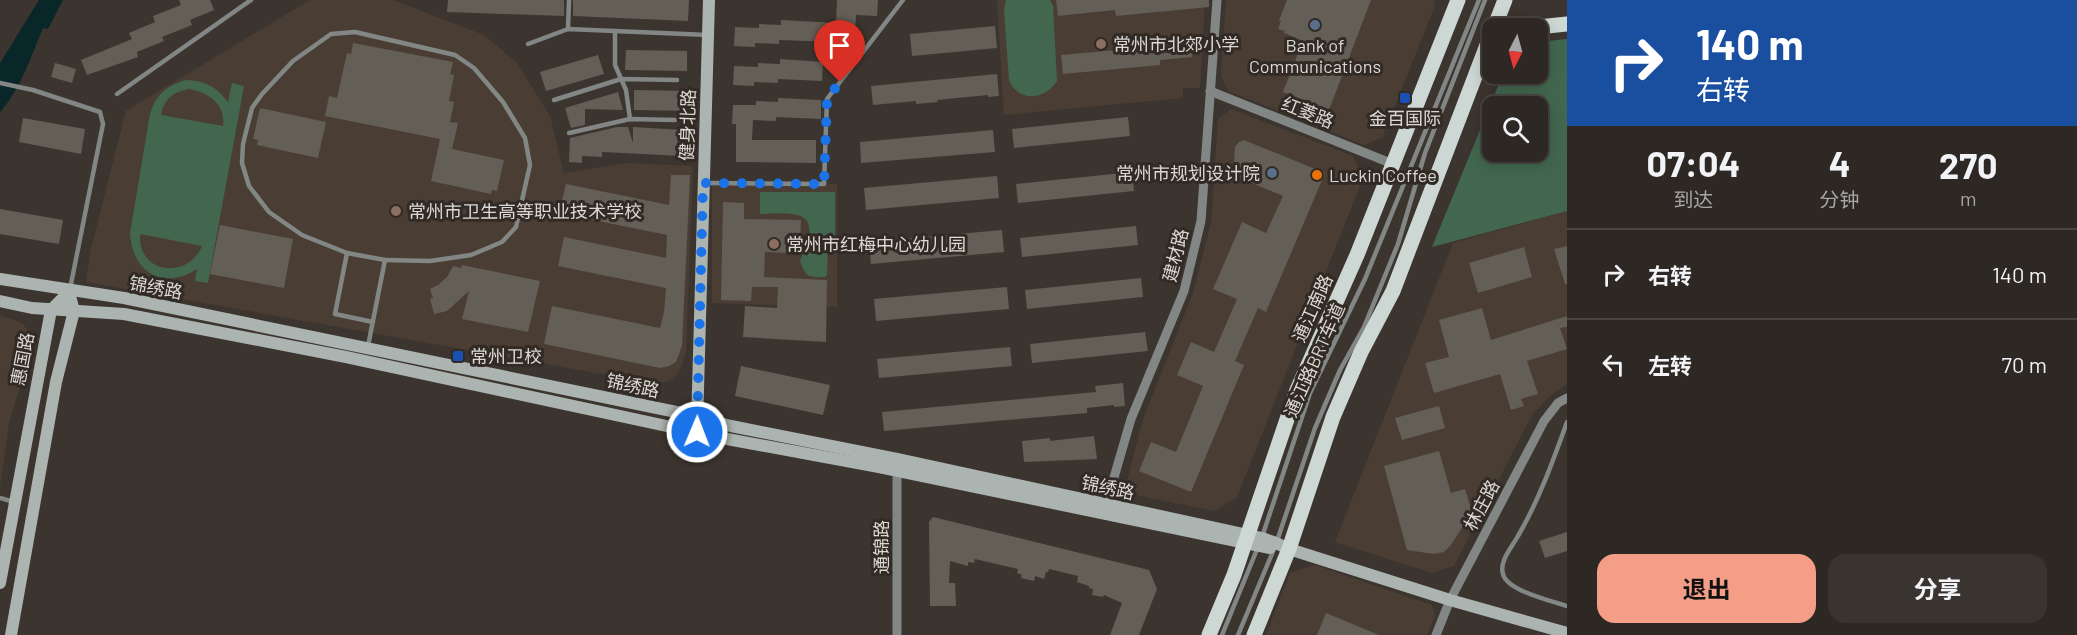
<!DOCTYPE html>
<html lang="zh">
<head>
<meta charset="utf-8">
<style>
  :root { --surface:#2d2823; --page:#393430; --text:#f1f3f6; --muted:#a7a6a6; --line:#484441; --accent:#f49e88 }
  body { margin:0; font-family:Barlow,"Noto Sans SC",sans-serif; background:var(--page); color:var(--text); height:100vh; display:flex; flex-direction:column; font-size:22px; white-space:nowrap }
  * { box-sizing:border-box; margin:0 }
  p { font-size:20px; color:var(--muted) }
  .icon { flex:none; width:33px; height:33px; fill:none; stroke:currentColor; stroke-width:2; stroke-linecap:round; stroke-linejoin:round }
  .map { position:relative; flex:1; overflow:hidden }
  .sheet { display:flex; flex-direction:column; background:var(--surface); width:510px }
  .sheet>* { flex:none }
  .banner { background:#1a4fa0; color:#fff; overflow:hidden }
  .needle { width:39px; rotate:186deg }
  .tools { position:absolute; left:1482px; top:18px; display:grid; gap:12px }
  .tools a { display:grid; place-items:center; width:66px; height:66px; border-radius:12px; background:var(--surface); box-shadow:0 3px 15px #0003,0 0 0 2px var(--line); font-size:30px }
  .pin { position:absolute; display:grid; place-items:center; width:51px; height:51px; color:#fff; margin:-62px -26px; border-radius:50% 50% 50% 0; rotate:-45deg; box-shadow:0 0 6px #0007 }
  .pin .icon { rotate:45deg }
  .me { position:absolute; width:66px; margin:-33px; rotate:1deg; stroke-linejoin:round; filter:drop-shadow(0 0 4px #0008) }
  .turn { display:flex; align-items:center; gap:21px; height:126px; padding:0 30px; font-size:27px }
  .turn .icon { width:78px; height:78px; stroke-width:2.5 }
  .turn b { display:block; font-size:42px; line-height:51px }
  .eta { display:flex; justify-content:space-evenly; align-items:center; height:102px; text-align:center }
  .eta b { font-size:36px; font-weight:700; line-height:42px }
  .cta { display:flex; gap:12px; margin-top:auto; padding:12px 30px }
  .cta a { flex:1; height:69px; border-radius:18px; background:var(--accent); color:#111; font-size:24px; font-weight:700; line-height:69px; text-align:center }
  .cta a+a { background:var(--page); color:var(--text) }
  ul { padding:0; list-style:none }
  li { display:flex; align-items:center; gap:18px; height:90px; padding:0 30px; border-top:2px solid var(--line) }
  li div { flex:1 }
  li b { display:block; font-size:22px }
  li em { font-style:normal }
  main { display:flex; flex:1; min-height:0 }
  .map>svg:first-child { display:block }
</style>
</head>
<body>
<main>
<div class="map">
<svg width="1567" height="635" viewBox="0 0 1567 635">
  <rect width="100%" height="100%" fill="#3c352f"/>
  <!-- built -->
  <g fill="#4a3e34">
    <path d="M310,0H393L484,35L517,63L550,116L564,173L627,163L693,166L686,352L681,368L674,379L658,384L86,282L91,249L126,111Z"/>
    <path d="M997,0H1205L1200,88H1183V98L1004,115Z"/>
    <path d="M1226,0H1435L1434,8L1382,138L1364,145L1228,91L1221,76Z"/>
    <path d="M1231,109L1353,156L1363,178L1237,497L1215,511L1124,493L1143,419L1193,293L1211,223L1218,119Z"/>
    <path d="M712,183L837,184V307L712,303Z"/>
    <path d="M1567,211V384L1551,395L1532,415L1454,566L1432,573L1335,542L1453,243Z"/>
    <path d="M0,315L22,323L31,334L33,344L9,423L0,488Z"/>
    <path d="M1315,565L1432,605L1435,615L1427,635H1266L1290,573Z"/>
  </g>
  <!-- green -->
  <g fill="#42674e" fill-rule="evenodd">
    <path d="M1006,0H1050L1053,6L1057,81C1045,100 1018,103 1009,80L1004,10Z"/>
    <path d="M1567,39V211L1432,247L1503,74H1538V42ZM1492,106H1538V152H1492Z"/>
    <path d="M185,80C205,81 216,86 228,102L232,83L244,86L208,283L195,281L197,269C163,291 132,272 130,233L150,114C156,95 166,86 185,80ZM189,89C208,92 226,104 223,126L161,115C164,99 173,92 189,89ZM140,235V234L202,246C188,280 138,274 140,235Z"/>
    <path d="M760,192H835V236H811C809,231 810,222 804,218C794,211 772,214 760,214Z"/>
    <path d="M812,240L828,241L827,275L825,277C807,277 807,278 800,261L808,241Z"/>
  </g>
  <!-- water -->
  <path fill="#092629" d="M39,0H63L48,29L43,28C31,56 21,89 0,112V63Z"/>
  <!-- building -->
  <g fill="#635e56">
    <path d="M179,0H210L214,10L190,20L192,25L162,37L164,41L137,52L138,57L87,75L81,60L132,39L129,33L155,22L153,16L181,5Z"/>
    <path d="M448,0H564V16L447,12Z"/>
    <path d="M573,0H689L688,21L573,16Z"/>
    <path d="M837,0H878L877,16L856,15L854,57L851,60L834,59L835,42L779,40V44L755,43V47L734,46L735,27L759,28V24L781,25V20L836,23Z"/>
    <path d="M1056,0H1209V7L1116,16L1115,10L1058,16Z"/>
    <path d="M1287,0H1371L1329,110L1283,92L1303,41L1284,33L1285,31L1278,29L1281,21L1279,20Z"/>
    <path d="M995,26L997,48L912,56L910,34Z"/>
    <path d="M1190,39L1192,57L1160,60V65L1063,74L1061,55L1150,47V43Z"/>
    <path d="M353,43L453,62L450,74L454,75L449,101L454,102L450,122L458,123L452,149L504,160L497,191L492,190L491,194L431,181L440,139L325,116L329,96L337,98L347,53L351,54Z"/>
    <path d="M626,50L687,51V71L625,70Z"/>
    <path d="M598,55L604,74L546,91L540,72Z"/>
    <path d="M780,59L823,62L822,81L778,79V83L754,82V86L733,85L734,66L758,67V63L780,64Z"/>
    <path d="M55,63L76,69L72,83L51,77Z"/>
    <path d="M997,74L999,96L988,97V95L937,100L938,102L916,104V101L873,105L871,86Z"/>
    <path d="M634,90L689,91V111L634,110Z"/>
    <path d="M618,92L623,110L585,109V125L571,128L565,108Z"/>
    <path d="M778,98L821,100V119L776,117V121L753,120L752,140H816V163L736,162V124H732L733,105H756V101L778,102Z"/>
    <path d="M260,108L326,122L318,158L257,145L258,140L253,139Z"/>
    <path d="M1128,117L1130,136L1014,148L1012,129Z"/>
    <path d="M23,118L85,129L81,154L19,142Z"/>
    <path d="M617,127H628L633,143V127L683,130L681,156L602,152V157L582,156V163L569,162L570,138Z"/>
    <path d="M993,130L995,152L861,163L860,142Z"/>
    <path d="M1244,140L1325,173L1266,312L1258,308L1235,361L1244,365L1191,492L1139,471L1151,442L1176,452L1203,386L1177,375L1191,342L1214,352L1237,299L1213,289L1242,222L1266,233L1283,196L1233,175L1235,147L1239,142Z"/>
    <path d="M1132,172L1134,191L1018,203L1016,184Z"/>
    <path d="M671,175H690L682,346L676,362L669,366L660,368L544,344L552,306L660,328L664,312L666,288L558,266L564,237L666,258L667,235L559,213L566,184L669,205Z"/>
    <path d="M997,176L999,198L866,210L864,188Z"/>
    <path d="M723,202L744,203V219L801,220L800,239L788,238V253L765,252L764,277L827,280L826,342L743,337L745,306L777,308L778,287H752L751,301L721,300Z"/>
    <path d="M0,209L63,220L59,244L0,234Z"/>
    <path d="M220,225L293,239L284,288L210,274Z"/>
    <path d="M1136,226L1138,245L1022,257L1020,238Z"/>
    <path d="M1002,230L1004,252L871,264L869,242Z"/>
    <path d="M1567,246V284H1565L1554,249Z"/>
    <path d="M1524,247L1532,277L1478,293L1469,263Z"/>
    <path d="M462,265L540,281L528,332L462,319L469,291L447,311L434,314L430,299L433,298L430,289L438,285L447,277L453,266L461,268Z"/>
    <path d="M1141,278L1143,297L1027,309L1025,290Z"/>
    <path d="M1007,287L1009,309L876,321L874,299Z"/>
    <path d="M1482,308L1491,340L1567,316V327L1560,328L1567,349L1527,361L1538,394L1521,399L1524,406L1511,410L1500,374L1434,393L1425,363L1449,357L1439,320Z"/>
    <path d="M1145,332L1148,351L1032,363L1030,344Z"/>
    <path d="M1010,347L1012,366L879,378L877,359Z"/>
    <path d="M741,366L830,385L823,415L735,396Z"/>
    <path d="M1123,383L1125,406L1114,407V405L1087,408V413L884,431L882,412L1096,392L1095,386Z"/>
    <path d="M1439,406L1445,428L1402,440L1395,418Z"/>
    <path d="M1094,436L1097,459L1024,462L1022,441L1050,438V441Z"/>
    <path d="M1439,451L1451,493L1465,489L1472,512L1451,545L1444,552L1434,554L1407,550L1384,466Z"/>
    <path d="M933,517L1149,570L1157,589L1139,635H1110L1122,603L1104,595L1103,597L1092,595L1093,589L1089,588V586L1077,582L1078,576L1049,569L1048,572H1046L1044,579L1035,576L1034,581L1021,578L1022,575L1017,573L1018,569L975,559L974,563L968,562V566L950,561L949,583H955L956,606H930L929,522Z"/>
    <path d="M1567,532V551L1545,558L1539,541Z"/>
    <path d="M1326,613L1379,635H1317Z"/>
  </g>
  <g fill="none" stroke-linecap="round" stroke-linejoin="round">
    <!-- lane -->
    <g stroke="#828785" stroke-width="4.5">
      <path d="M568,29L569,0"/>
      <path d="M615,31V65L626,90L630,119"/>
      <path d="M528,44L568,29L708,35"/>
      <path d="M0,83L33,90L100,112L103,124L70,289"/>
      <path d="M117,94L251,0"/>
      <path d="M554,100L621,79L677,80"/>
      <path d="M569,133L630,119L675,120"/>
      <path d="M706,183L824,184L827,99L903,0"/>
      <path d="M347,253L302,235L269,212L249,186L242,163L243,144L252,108L262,94L293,61L331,34L355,32L455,55L474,68L503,102L525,138L530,165L516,227L502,242L471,255L430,261L385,260"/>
      <path d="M368,346L385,260L347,253L335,314L373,322"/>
      <path d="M1567,422C1553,461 1539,500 1518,536C1512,547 1499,561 1503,574C1507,591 1552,601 1567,606"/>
      <path d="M0,498L14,502"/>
      <path d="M1262,537L1310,393L1365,279L1479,0"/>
      <path d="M1277,541L1315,428L1340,370L1364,327L1398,244L1425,153L1485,0"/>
      <path d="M1222,635L1258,547"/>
      <path d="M1238,635L1274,549"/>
    </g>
    <!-- street -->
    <g stroke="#828785" stroke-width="9">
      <path d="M1210,91L1393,164"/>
      <path d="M897,466V635"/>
      <path d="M1106,505L1131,419L1184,291L1201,221L1217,0"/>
      <path d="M1436,635L1450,600L1544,421L1558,403L1567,398"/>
    </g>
    <!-- secondary -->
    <g stroke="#acb4b1" stroke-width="12">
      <path d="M0,279L124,298L686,414L731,426L897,459L1262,538L1276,543L1289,549L1450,600L1567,633"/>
      <path d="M0,301L32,308L124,314L346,357L727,439L879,467L1270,548"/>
      <path d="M697,425L709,0"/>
      <path d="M0,583L51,310L69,292"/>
      <path d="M11,635L56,382L74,311L69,292"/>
    </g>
    <!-- primary -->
    <g stroke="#cdd7d3" stroke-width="15">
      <path d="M1494,28L1505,0"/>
      <path d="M1529,28L1567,24"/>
      <path d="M1209,635L1234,575L1297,390L1357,255L1458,0"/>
      <path d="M1254,635L1289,549L1333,417L1361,352L1393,291L1492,32"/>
    </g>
  </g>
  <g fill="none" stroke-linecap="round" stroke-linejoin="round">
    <!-- route -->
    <path stroke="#1a73e8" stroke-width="10" stroke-dasharray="0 18" d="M697,432L703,183L824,184L827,99L840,82"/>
  </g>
  <!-- markers -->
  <g fill="#5c6f8a" stroke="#322b25" stroke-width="2">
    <circle cx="1315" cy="25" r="6"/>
    <circle cx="1272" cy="173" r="6"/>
  </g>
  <g fill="#8d6e63" stroke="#322b25" stroke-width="2">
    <circle cx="1101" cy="44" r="6"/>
    <circle cx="396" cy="211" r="6"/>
    <circle cx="774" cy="244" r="6"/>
  </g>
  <g fill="#1a4fb4" stroke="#322b25" stroke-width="2">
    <rect x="1399" y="92" width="12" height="12" rx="3"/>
    <rect x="452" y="350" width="12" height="12" rx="3"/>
  </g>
  <circle fill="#e8710a" stroke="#322b25" stroke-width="2" cx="1317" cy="175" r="6"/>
  <g text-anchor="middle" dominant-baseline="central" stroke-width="6" stroke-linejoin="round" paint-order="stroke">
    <!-- poi labels -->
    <g font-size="18" fill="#dcd8d4" stroke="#322b25" text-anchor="start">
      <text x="1113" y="44">常州市北郊小学</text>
      <text x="1315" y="45" text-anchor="middle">Bank of<tspan x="1315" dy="21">Communications</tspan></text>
      <text x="1405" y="118" text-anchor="middle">金百国际</text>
      <text x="1260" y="173" text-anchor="end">常州市规划设计院</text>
      <text x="1329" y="175">Luckin Coffee</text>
      <text x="408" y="211">常州市卫生高等职业技术学校</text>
      <text x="786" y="244">常州市红梅中心幼儿园</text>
      <text x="470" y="356">常州卫校</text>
    </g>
    <!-- street labels -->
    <g font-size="18" fill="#dcd8d4" stroke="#322b25">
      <text transform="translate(1308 112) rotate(22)">红菱路</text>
      <text transform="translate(687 125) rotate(-88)">健身北路</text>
      <text transform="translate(1175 255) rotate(-76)">建材路</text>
      <text transform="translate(156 287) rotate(11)">锦绣路</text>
      <text transform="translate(1312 308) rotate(-66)">通江南路</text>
      <text transform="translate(22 359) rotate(-79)">惠国路</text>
      <text transform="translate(1314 360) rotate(-66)">通江路BRT车道</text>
      <text transform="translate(633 385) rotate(12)">锦绣路</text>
      <text transform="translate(1108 487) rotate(12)">锦绣路</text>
      <text transform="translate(1481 505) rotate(-62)">林庄路</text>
      <text transform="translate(881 547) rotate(-90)">通锦路</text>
    </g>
  </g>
</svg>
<div class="tools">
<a><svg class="needle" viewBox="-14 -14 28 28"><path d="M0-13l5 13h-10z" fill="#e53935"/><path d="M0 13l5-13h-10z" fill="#a7a6a6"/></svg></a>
<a><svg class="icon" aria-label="search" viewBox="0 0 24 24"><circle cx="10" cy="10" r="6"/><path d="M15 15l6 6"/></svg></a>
</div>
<div class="pin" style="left:840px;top:82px;background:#d93025"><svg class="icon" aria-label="arrive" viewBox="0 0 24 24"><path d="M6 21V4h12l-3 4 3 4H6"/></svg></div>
<svg class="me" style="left:697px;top:432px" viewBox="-20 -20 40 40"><circle r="17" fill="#1a73e8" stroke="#fff" stroke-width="3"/><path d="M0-11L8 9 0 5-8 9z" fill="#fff"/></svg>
</div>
<section class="sheet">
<div class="banner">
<div class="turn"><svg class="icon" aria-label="right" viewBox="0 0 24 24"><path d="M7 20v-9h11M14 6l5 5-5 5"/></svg><div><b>140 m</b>右转</div></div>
</div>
<div class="eta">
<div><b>07:04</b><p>到达</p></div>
<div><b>4</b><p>分钟</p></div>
<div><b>270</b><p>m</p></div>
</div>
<ul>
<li><svg class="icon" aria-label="right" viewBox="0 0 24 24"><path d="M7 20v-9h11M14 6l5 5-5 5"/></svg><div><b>右转</b></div><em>140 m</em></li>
<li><svg class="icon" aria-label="left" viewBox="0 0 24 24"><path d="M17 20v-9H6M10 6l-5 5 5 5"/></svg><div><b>左转</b></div><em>70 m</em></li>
</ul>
<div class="cta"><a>退出</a><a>分享</a></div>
</section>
</main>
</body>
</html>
